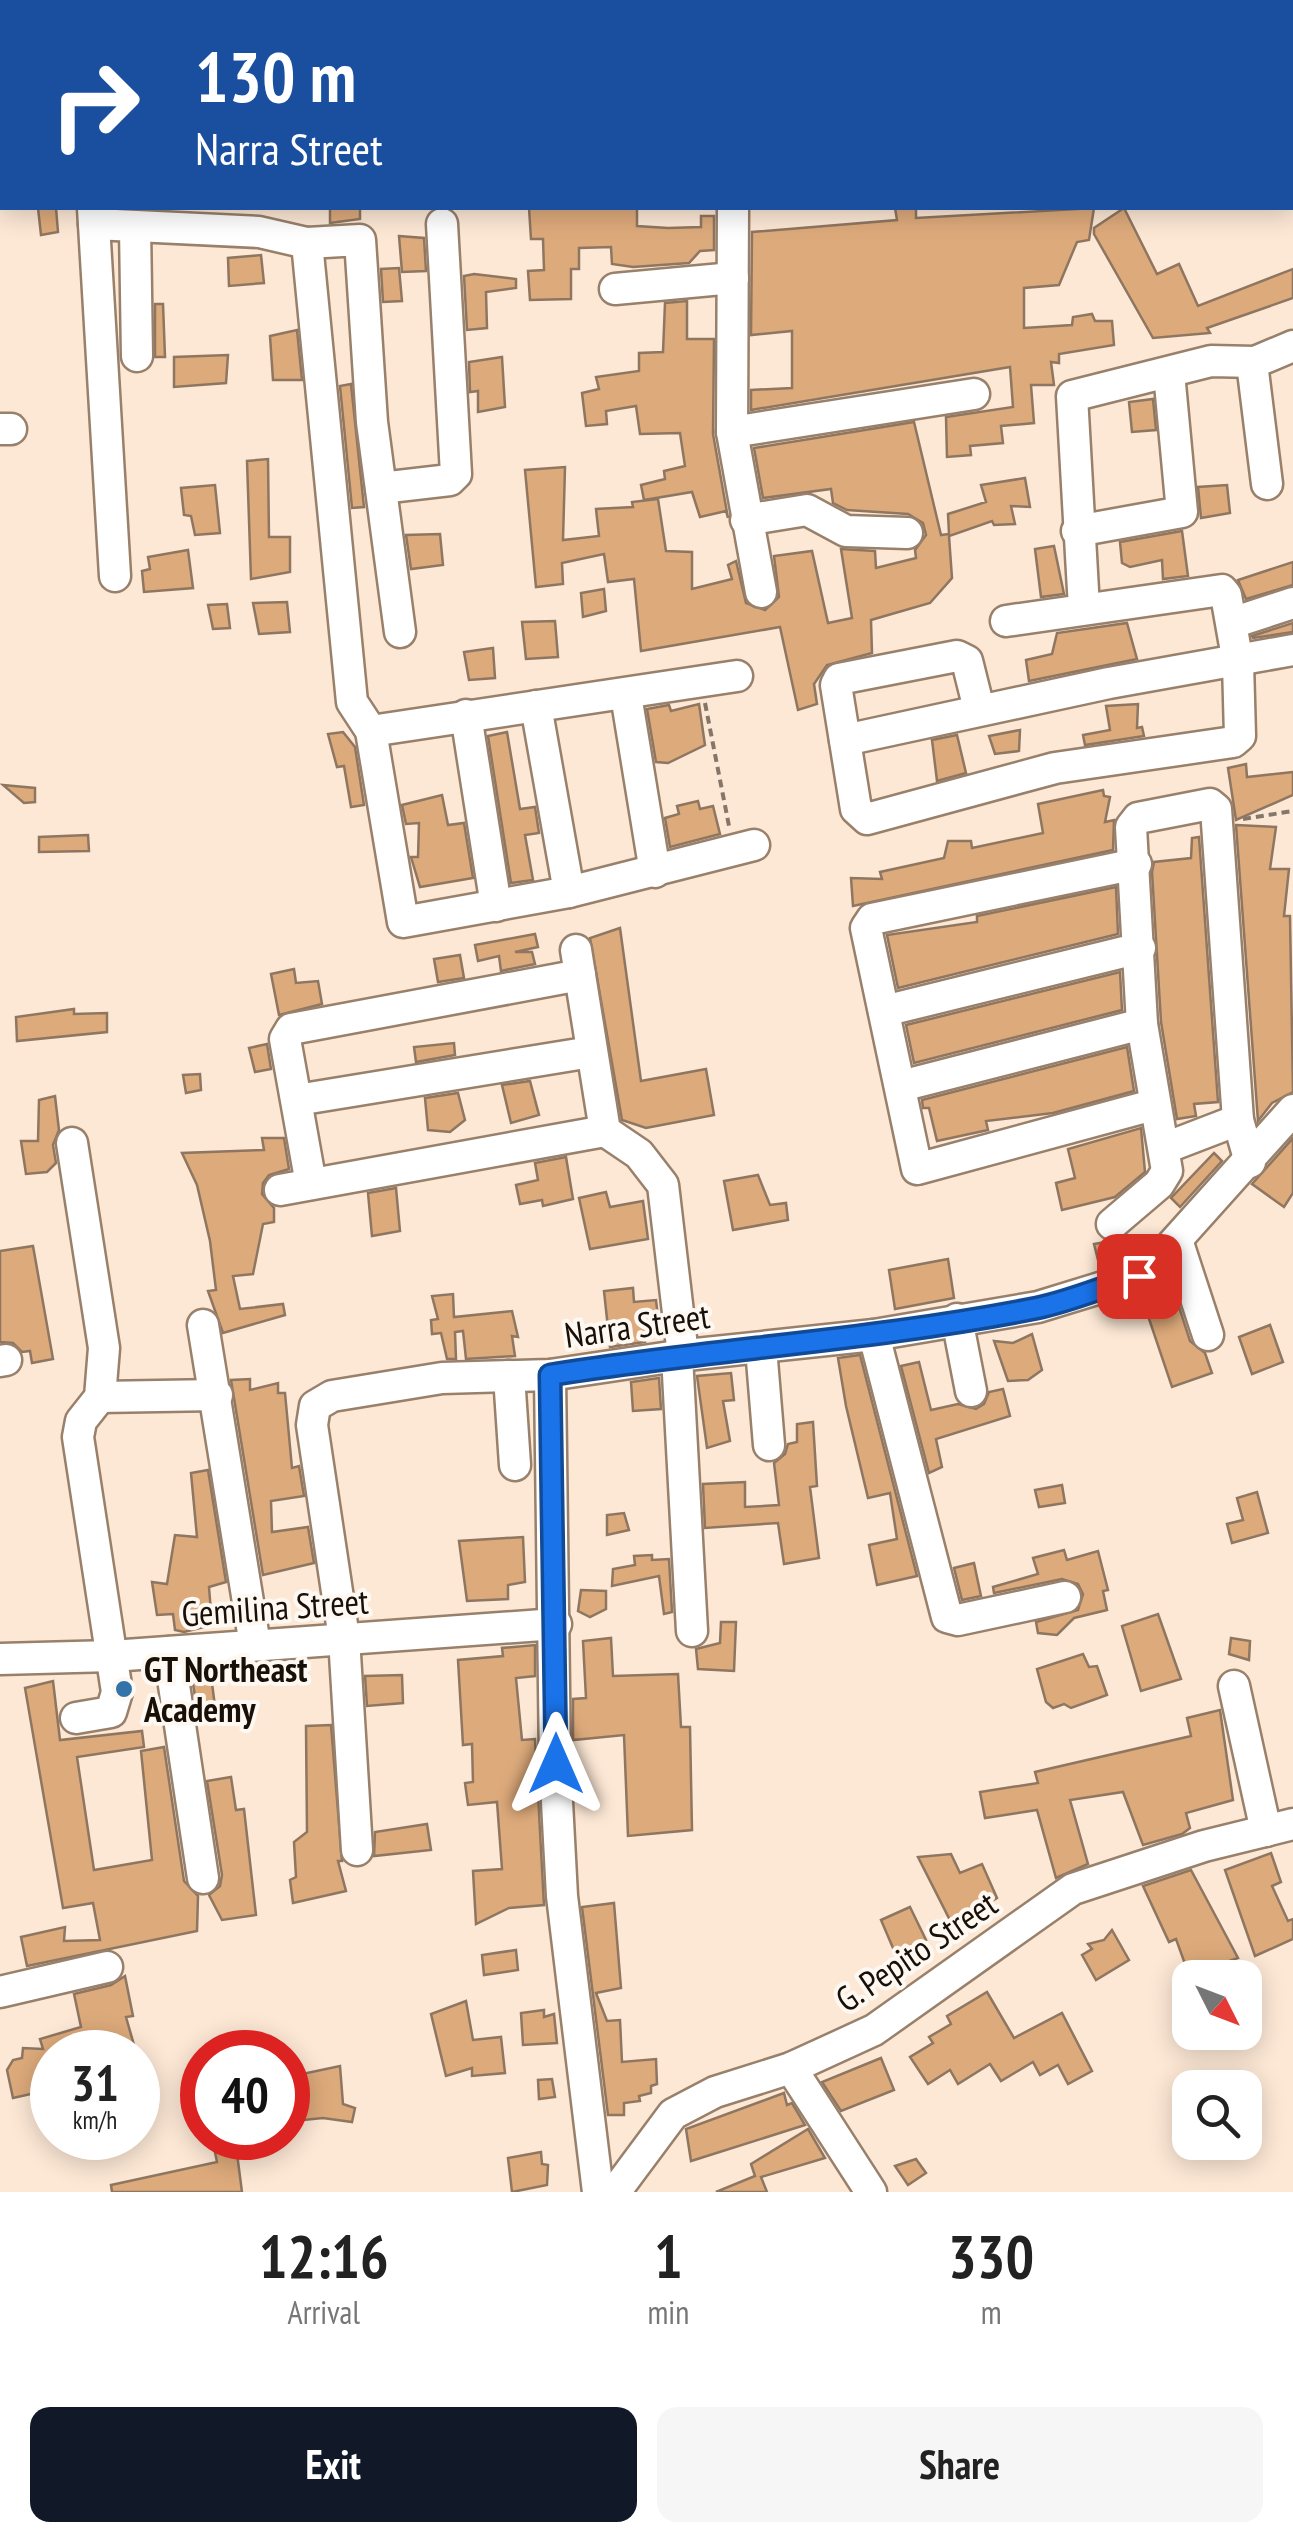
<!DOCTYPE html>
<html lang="en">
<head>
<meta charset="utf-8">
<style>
  :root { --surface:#fff; --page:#f6f6f6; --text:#222; --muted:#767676; --accent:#111827 }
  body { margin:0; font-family:"PT Sans Narrow",sans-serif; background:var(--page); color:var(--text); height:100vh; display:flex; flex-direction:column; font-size:38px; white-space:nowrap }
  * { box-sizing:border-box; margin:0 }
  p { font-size:32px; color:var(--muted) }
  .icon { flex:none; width:55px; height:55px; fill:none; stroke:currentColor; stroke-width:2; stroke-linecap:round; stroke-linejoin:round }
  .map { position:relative; height:2192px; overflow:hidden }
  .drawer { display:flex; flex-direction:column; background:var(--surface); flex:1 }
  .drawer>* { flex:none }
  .banner { position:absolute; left:0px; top:0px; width:1295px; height:210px; box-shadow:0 5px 25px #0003; background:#1a4fa0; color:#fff; overflow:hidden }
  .needle { width:65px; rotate:132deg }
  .buttons { position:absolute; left:1172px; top:1960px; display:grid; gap:20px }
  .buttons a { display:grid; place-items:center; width:90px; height:90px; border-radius:20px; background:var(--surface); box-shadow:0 5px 25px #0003; font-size:50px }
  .speed { position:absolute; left:30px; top:2030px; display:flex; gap:20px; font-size:50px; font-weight:700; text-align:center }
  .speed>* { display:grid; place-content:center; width:130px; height:130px; border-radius:50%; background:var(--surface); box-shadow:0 5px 25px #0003; line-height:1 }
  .speed small { font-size:25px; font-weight:400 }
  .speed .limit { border:15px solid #d22; background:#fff; color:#111 }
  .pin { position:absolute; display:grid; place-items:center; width:85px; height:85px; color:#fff; margin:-42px; border-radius:20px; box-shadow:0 5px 15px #0006 }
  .me { position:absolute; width:110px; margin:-55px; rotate:0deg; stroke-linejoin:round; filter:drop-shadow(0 0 8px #0008) }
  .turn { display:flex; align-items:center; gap:35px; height:210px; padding:0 30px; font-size:45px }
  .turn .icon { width:130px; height:130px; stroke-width:2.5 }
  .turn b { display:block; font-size:70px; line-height:85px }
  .eta { display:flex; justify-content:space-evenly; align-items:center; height:170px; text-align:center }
  .eta b { font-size:60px; font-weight:800; line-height:70px }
  .cta { display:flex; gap:20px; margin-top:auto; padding:20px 30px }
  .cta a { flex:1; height:115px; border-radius:20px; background:var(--accent); color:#fff; font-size:40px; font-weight:800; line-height:115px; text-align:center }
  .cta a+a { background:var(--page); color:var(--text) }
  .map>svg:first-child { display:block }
</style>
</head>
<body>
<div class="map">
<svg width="1293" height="2192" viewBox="0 0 1293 2192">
  <rect width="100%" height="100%" fill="#fde8d5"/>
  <!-- building -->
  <g fill="#ddaa7b" stroke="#8e7661" stroke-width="2.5">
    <path d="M38,208H56L58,232L41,235Z"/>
    <path d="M330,208H360V219L330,223Z"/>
    <path d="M529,208H637V226L668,228L701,227V216H714V250L700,251L689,263L633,267L612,264L611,247L579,248V269H571V299L530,300L528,271L544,270L543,239H531Z"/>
    <path d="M895,208H916V218L1094,208L1089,240L1077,242L1059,285L1024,288V328L1072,325L1073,317L1092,314L1095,321H1112L1114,345L1059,354V363L1051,362L1054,385H1031L1034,423L1001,426L1003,443L970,446L971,455L947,457L946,417L1013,407L1010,367L751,410V390L792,388V331L751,335L752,232L897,220Z"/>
    <path d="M1124,208L1157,274L1179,264L1198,306L1293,269V298L1207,328L1210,333L1153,338L1094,234V228Z"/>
    <path d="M399,236L424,238L426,271L402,272Z"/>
    <path d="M261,255L264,283L229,286L228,258Z"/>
    <path d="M399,268L402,301L383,302L381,269Z"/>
    <path d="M474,274L516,279V288L486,292L487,328L467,330L464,276Z"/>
    <path d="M687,301V339H714L713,434L728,518L726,511L700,517L692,492L644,500L641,485L665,479L664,471L685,466L680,433L640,434L636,406L606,411L607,424L586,426L582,393L599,389L596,377L639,371V353L663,352L665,303Z"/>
    <path d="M155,304H163L165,357H155Z"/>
    <path d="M297,330L302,380H273L270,336Z"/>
    <path d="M228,355L226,383L174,387V357Z"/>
    <path d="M502,357L505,407L478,412V391L470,392L469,362Z"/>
    <path d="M351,384L364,507L352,508L340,386Z"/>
    <path d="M1153,399L1156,430L1132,432L1129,402Z"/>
    <path d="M914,422L941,535L949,534L948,514L986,502L981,485L1025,478L1030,507L1011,506L1015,524L994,525L992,521L949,536L952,578L930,603L871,620L872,653L827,665L814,684L817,704L798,710L780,627L641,651L634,579L608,582L604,554L562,563L563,584L536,587L525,470L565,467L563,540L599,536L596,509L633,507L632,502L658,499L666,551L692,552V589L732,579L728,565L736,561L746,603L765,610L779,597L774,556L812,551L828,623L852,618L841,549L875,551L876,568L916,558L915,550L926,535L923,523L908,514L847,510L833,503L831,489L763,498L754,448Z"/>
    <path d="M268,459L269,537H290V572L251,579L247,461Z"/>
    <path d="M215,485L220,533L195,535L191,516L184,515L181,488Z"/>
    <path d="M1227,485L1230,513L1201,518L1198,487Z"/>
    <path d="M1182,531L1188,576L1163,579L1162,560L1130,567L1122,563L1120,542Z"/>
    <path d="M440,534L443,565L411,569L406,535Z"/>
    <path d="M1054,546L1064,594L1041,597L1035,549Z"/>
    <path d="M188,550L193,588L144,592L142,571L150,569L148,557Z"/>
    <path d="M1293,562V585L1246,599L1238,580Z"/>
    <path d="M604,589L606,611L583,617L581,593Z"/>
    <path d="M287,602L290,632L259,634L253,603Z"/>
    <path d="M227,604L230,628L213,629L208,605Z"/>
    <path d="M555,621L558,657L526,659L522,622Z"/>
    <path d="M1127,623L1137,659L1029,681L1026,660L1052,654L1057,633Z"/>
    <path d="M1293,623V632L1253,638L1252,636Z"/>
    <path d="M493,648L495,678L469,680L464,652Z"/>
    <path d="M699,704L705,745L668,763L656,762L647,709L669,705L671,711Z"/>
    <path d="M1138,704L1137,728L1142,727L1144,736L1085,745L1083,735L1110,730L1106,706Z"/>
    <path d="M1020,730L1019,751L995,754L989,736Z"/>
    <path d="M343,732L355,747L364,805L351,807L344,766L337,767L328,734Z"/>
    <path d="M507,732L520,809L535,807L539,833L525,835L533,880L511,883L488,736Z"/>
    <path d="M957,735L966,773L937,781L932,740Z"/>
    <path d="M1246,764L1247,777L1293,772V795L1236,820L1228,768Z"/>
    <path d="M3,785L35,788V802L24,803Z"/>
    <path d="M1103,790L1104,796L1110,797L1105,822L1114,820L1113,850L853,906L851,878L882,879L880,872L944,858L948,841H971L972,848L1043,833L1038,804Z"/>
    <path d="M442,795L448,825L464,823L473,878L420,887L411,857H418L419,823L406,824L402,805Z"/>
    <path d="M698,801L700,809L713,806L720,834L670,847L665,818L679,814L677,806Z"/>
    <path d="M1236,825L1276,827L1270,869H1289L1284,916H1290L1293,1092L1272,1103L1258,1121Z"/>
    <path d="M88,835L89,851L39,852V837Z"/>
    <path d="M1199,837L1218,1102L1194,1104L1196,1116L1177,1119L1161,1022L1152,872L1154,862L1191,858L1192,838Z"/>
    <path d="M1116,887L1118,934L898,988L887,935L977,922V916Z"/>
    <path d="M620,928L641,1081L706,1069L714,1115L646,1128L622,1120L590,938Z"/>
    <path d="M535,934L538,947L515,952H532L535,964L501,971L499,956L478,961L475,945Z"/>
    <path d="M460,955L464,978L438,982L434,959Z"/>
    <path d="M294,969L296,983L318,981L322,1004L279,1015L271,974Z"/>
    <path d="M1120,972L1122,1010L914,1063L906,1025Z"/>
    <path d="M74,1009V1014L107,1013V1032L17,1041L16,1017Z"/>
    <path d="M454,1043L455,1055L416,1062L414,1047Z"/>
    <path d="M267,1044L271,1069L255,1072L249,1048Z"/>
    <path d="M1127,1047L1134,1091L1053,1113L986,1121L988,1130L937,1141L929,1108H923L922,1100Z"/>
    <path d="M200,1074L201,1090L186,1093L183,1075Z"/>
    <path d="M530,1081L539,1115L511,1123L502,1085Z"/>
    <path d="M458,1093L465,1120L450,1132L428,1130L425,1098Z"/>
    <path d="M55,1096L59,1130L53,1145L56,1163L47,1172L26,1174L21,1141H38L39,1100Z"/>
    <path d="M1141,1128L1145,1172L1115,1197L1062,1210L1056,1183L1075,1178L1068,1149Z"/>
    <path d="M262,1138H284L289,1169L269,1175L263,1183L262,1194L274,1208V1222L263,1224L253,1274L233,1276L240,1309L283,1304L285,1315L223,1333L208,1291L216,1290L210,1241L197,1185L182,1153L264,1150Z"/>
    <path d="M1293,1138V1193L1284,1207L1252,1184Z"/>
    <path d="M1214,1153L1222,1161L1180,1207L1171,1198Z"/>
    <path d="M566,1157L573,1199L543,1206L542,1200L520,1204L516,1185L538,1180L535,1163Z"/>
    <path d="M758,1175L770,1205L786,1203L788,1220L733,1230L724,1181Z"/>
    <path d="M396,1188L400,1231L372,1236L368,1193Z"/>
    <path d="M606,1192L610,1207L643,1201L648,1239L590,1249L579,1198Z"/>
    <path d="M1123,1239L1129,1260L1100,1268L1094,1244Z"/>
    <path d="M33,1246L53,1359L32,1363L30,1351L22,1352L13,1343L0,1342V1251Z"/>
    <path d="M948,1259L954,1298L895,1309L889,1270Z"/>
    <path d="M1170,1279L1190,1341L1205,1353L1212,1373L1172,1387L1141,1295Z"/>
    <path d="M633,1288L634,1302L656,1300L660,1334L644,1336L645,1342L610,1347L604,1291Z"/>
    <path d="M453,1294L454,1317L512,1311L518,1337L512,1336L515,1356L466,1359L463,1331L455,1332L456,1359H447L441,1333L432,1334L431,1320L438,1319L432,1296Z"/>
    <path d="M1270,1325L1283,1362L1252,1374L1239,1337Z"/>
    <path d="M1032,1334L1042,1370L1028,1380L1008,1381L994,1341L1013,1343Z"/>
    <path d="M860,1355L917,1576L877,1585L869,1545L897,1539L890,1493L868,1498L846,1406L838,1358Z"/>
    <path d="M919,1362L931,1410L958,1404L976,1409L984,1404L989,1392L1003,1389L1010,1416L936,1439L942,1467L929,1473L901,1366Z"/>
    <path d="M731,1373L734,1400L723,1401L730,1441L707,1448L697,1376Z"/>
    <path d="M659,1378L661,1409L633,1411L631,1382Z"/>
    <path d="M250,1379V1390L278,1383V1393H285L292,1468L299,1466L304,1496L271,1501L272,1532L308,1527L314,1563L263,1575L231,1380Z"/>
    <path d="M813,1422L817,1486L810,1487L819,1558L784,1564L778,1523L705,1528L703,1484L745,1482V1507L779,1505L774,1463L785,1454L788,1444L797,1442V1424Z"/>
    <path d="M208,1470L226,1582L209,1587L212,1625L184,1632L175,1630L173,1614L157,1615L152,1582L167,1584L175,1535L197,1537L191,1473Z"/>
    <path d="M1062,1485L1065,1503L1039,1507L1035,1490Z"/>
    <path d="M1257,1492L1268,1533L1232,1543L1227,1524L1243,1520L1237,1498Z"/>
    <path d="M624,1513L629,1530L607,1535V1515Z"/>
    <path d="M523,1537L525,1582L508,1585V1599L467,1601L459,1541Z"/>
    <path d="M1064,1550L1067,1560L1098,1551L1108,1590L1103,1591L1107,1610L1074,1618L1057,1635L1038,1633L1036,1622L1078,1610L1083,1594L1078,1584L1062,1579L994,1593L993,1587L1038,1574L1033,1558Z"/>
    <path d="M652,1555V1560L669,1559L672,1612L664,1614L659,1576L612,1586L613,1569L635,1565L634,1556Z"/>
    <path d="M974,1563L981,1596L962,1600L954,1568Z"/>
    <path d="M581,1590L606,1591V1609L590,1617L578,1611Z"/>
    <path d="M1158,1614L1181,1679L1141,1691L1122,1626Z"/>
    <path d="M721,1622H736L734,1671L698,1669L696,1649L720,1643Z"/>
    <path d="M611,1638L613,1676L678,1674L681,1727H690L692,1830L628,1836L624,1735L573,1740V1699L586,1698L583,1641Z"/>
    <path d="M1231,1638L1250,1641L1249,1660L1229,1654Z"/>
    <path d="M535,1645V1676L516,1678L522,1740L535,1739L544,1905L509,1908L476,1924L473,1871L502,1869L497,1802L468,1805L465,1783L473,1782L472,1744L463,1745L458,1660L503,1656L502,1648Z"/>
    <path d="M1083,1654L1089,1667L1097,1666L1107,1695L1071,1708L1064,1704L1053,1708L1046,1702L1037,1669Z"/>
    <path d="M210,1668L216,1714L198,1716L191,1671Z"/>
    <path d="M402,1675L403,1703L367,1706L365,1676Z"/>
    <path d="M53,1681L60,1740L142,1731L144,1747L77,1757L94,1870L152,1860L141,1751L164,1747L184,1881L198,1896L197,1931L27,1966L21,1937L65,1927L64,1941L100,1940L93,1903L63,1908L25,1688Z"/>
    <path d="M1220,1710L1233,1800L1186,1813L1190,1828L1182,1834L1143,1845L1123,1792L1070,1800L1088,1864L1056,1878L1037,1810L985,1818L980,1792L1038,1783L1035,1772L1191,1736L1187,1718Z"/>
    <path d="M331,1725L342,1861H338L346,1891L293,1903L290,1880L296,1877L294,1842L307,1832L306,1726Z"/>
    <path d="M231,1777L236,1810L244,1809L256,1915L222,1920L209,1895L220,1886L222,1875L207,1781Z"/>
    <path d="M427,1824L431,1850L374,1856L375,1832Z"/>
    <path d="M1271,1853L1281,1882L1272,1886L1288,1921L1293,1919V1939L1255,1956L1225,1870Z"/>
    <path d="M951,1854L960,1873L982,1864L997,1898L979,1909L984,1917L955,1930L918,1857Z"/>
    <path d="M1191,1870L1238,1958L1189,1975L1176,1939L1169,1942L1143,1886Z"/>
    <path d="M614,1903L621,1988L596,1993L607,2021L620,2020L622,2062L656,2059L657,2084L651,2086V2093L639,2096L640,2101L624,2103V2115H608L582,1907Z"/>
    <path d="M910,1907L926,1940L896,1955L881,1920Z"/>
    <path d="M1112,1930L1129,1960L1096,1980L1082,1955L1092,1949L1088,1944L1104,1940Z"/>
    <path d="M516,1950L518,1970L484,1975L482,1955Z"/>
    <path d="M125,1976L133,2016L126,2017L136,2052H52V2071L40,2075L44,2091L13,2098L7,2070L13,2060L22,2058L23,2048L43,2049L40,2039L81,2027L74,1994L111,1985Z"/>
    <path d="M987,1992L1014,2038L1062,2013L1092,2071L1068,2084L1058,2065L1040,2075L1033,2062L1001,2081L990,2064L958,2084L950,2070L928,2084L910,2057L933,2043L929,2037L951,2024L947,2016Z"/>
    <path d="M466,2001L473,2040L501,2037L505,2073L472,2076V2068L446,2076L431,2014Z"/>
    <path d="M544,2010V2017L554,2014L557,2043L523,2045L521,2013Z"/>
    <path d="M881,2058L894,2090L841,2111L822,2082Z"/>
    <path d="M340,2066L343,2104L355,2108L352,2122L323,2118L304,2120L300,2091L288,2096V2077Z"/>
    <path d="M552,2079L555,2097L539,2099L538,2080Z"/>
    <path d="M784,2093L787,2105L792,2103L805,2125L691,2161L686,2129Z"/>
    <path d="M808,2129L825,2158L761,2177L767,2192H716L755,2176L751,2164Z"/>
    <path d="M212,2138H235L242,2192H112L111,2185L217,2162Z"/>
    <path d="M541,2152L542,2164L548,2165L547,2185L512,2192L508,2158Z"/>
    <path d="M916,2159L926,2173L908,2185L895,2166Z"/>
  </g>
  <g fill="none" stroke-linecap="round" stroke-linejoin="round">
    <defs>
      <g id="minor">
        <path d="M252,0V2"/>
        <path d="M735,2V0"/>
        <path d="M1292,132L1293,131"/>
        <path d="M1292,163H1293"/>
        <path d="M93,208L115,576"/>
        <path d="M733,208L732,432L761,592"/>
        <path d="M94,224L259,232L307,243L360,240L372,422L400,632"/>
        <path d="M135,227L137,356"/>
        <path d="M307,243L352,702L371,731L403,922L569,892L754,845"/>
        <path d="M615,289L733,278"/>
        <path d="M1252,363L1267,484"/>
        <path d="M0,429H11"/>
        <path d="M732,432L974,394"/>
        <path d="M381,488L450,480L456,474L442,224"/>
        <path d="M746,520L807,510L846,531L907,533"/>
        <path d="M1077,531L1182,512L1169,373"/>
        <path d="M1084,608L1072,396L1211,361L1255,362L1293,346"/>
        <path d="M1232,623L1293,603"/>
        <path d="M626,695L655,872"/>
        <path d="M536,706L569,892"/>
        <path d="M979,709L967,661L957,656L839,679L836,685L856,809L867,819L1055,768L1233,742L1240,736L1238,663L1226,595L1222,590L1006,621"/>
        <path d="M466,715L496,906"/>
        <path d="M371,731L737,676"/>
        <path d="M845,740L1109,683L1293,650"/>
        <path d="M1136,864L872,919L866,928L917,1169L1153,1105"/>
        <path d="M576,950L605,1131L639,1154L663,1185L683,1355"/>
        <path d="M884,1011L1140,948"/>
        <path d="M901,1086L1142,1024"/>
        <path d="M297,1100L591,1052"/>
        <path d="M72,1143L104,1348L100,1397L81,1421L78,1437L117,1692L111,1712L76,1718"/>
        <path d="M1165,1148L1238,1120"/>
        <path d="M311,1184L285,1039L291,1029L580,975"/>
        <path d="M280,1190L605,1131"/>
        <path d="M1112,1224L1159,1184L1167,1171L1142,1024L1131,827L1138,818L1210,804L1216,809L1238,1120L1250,1162"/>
        <path d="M1177,1240L1208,1335"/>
        <path d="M957,1319L971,1391"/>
        <path d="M203,1325L255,1645"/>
        <path d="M874,1335L947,1617L958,1620L1065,1597"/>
        <path d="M761,1348L769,1445"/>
        <path d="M677,1356L692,1631"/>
        <path d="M0,1361L6,1360"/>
        <path d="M550,1375L555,1764L562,1896L598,2192"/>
        <path d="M509,1376L515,1465"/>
        <path d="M100,1397L217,1395"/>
        <path d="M169,1652L203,1878"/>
        <path d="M0,1659L112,1656L556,1624"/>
        <path d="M1234,1686L1266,1831"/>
        <path d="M357,1850L344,1638L312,1425L315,1406L332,1396L442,1378L550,1375L677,1356L874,1335L1038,1307L1139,1276L1153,1266L1293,1110"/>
        <path d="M0,1992L107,1967"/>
        <path d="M791,2068L871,2192"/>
        <path d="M615,2192L673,2114L715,2092L791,2068L874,2030L1073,1889L1204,1846L1293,1824"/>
      </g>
    </defs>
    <!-- minor casing -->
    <use href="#minor" stroke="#98806b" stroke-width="35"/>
    <!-- path -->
    <g stroke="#857669" stroke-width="4" stroke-dasharray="8 5" stroke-linecap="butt">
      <path d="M705,703L729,826"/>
      <path d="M1243,819L1293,811"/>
    </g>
    <!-- minor -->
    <use href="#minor" stroke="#fff" stroke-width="30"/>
  </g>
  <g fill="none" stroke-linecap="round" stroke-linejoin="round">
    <defs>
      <path id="route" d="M556,1764L550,1375C712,1349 876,1340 1037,1308C1071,1301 1105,1286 1139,1276"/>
    </defs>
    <!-- route casing -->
    <use href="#route" stroke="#114b97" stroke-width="25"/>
    <!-- route -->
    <use href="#route" stroke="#1a73e8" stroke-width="18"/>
  </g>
  <!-- markers -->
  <circle fill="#3274aa" stroke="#fef8f3" stroke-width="4" cx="124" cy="1689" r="10"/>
  <g text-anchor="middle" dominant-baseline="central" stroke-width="8" stroke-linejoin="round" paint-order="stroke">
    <!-- street labels -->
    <g font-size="35" fill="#180f07" stroke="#fef8f3">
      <text transform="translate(637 1325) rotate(-8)">Narra Street</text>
      <text transform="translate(275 1607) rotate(-4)">Gemilina Street</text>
      <text transform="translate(916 1951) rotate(-34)">G. Pepito Street</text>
    </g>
    <!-- poi labels -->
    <g font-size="35" font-weight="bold" fill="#180f07" stroke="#fef8f3" text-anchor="start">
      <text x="144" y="1669">GT Northeast<tspan x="144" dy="40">Academy</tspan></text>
    </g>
  </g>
</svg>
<div class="buttons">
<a><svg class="needle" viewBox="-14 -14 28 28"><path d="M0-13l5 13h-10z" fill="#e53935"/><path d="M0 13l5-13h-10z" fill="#767676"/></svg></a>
<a><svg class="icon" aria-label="search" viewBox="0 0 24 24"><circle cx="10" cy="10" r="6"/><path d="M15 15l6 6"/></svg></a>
</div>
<div class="speed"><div>31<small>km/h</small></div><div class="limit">40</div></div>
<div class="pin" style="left:1139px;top:1276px;background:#d93025"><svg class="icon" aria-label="arrive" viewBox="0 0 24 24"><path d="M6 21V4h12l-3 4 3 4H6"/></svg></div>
<svg class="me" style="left:556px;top:1764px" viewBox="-20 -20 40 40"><path d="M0-17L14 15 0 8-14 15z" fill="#1a73e8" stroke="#fff" stroke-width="4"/></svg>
<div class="banner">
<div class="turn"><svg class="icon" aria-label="right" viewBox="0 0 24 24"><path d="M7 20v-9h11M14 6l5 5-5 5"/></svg><div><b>130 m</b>Narra Street</div></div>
</div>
</div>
<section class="drawer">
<div class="eta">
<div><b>12:16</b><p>Arrival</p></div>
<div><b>1</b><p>min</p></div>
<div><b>330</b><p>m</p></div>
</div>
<div class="cta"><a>Exit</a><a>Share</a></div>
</section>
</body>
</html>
